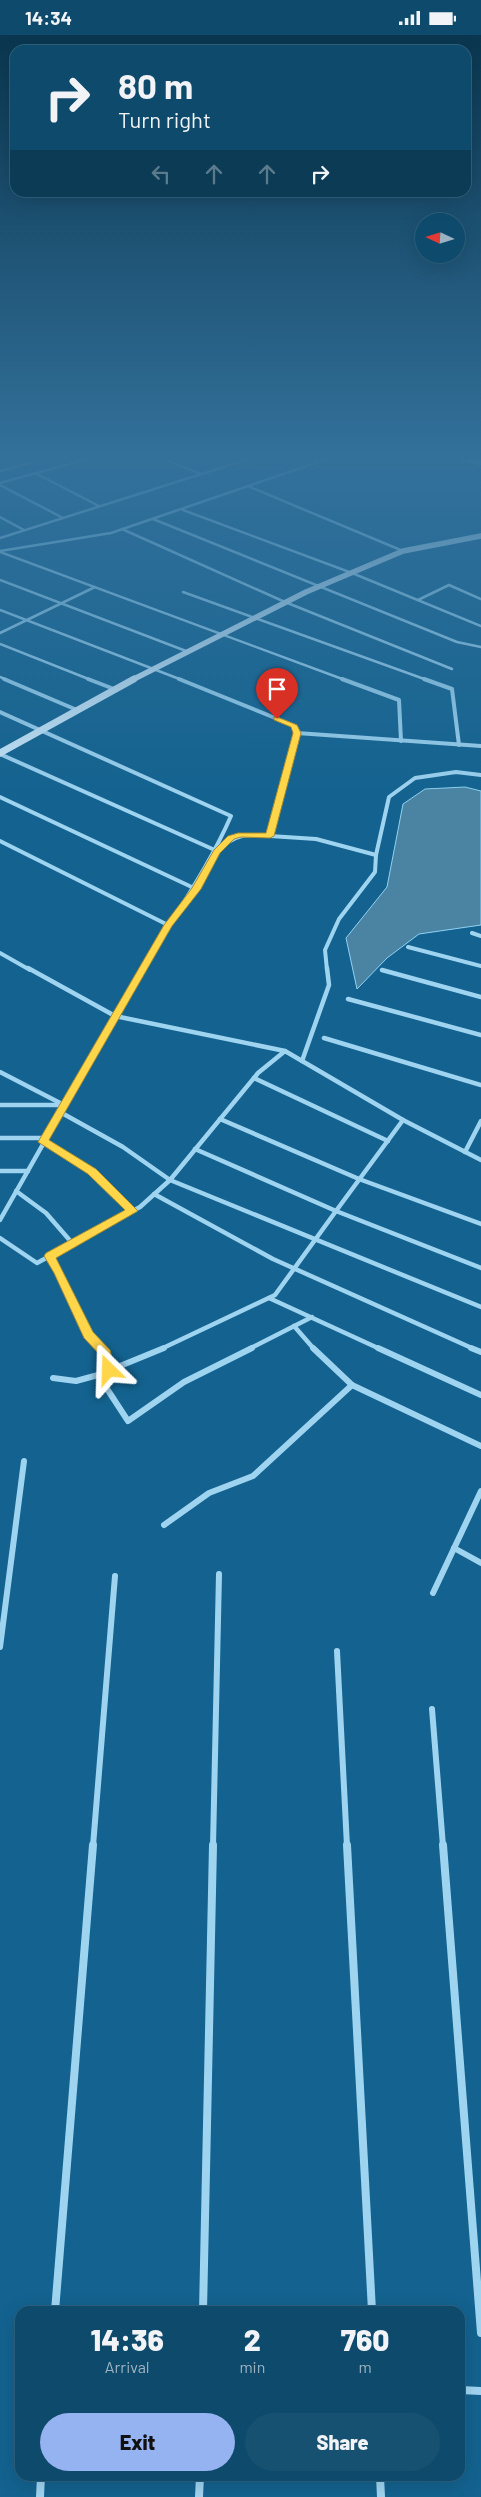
<!DOCTYPE html>
<html lang="en">
<head>
<meta charset="utf-8">
<style>
  :root { --surface:#0e4a6b; --page:#175171; --text:#f1f3f6; --muted:#9bb3c1; --line:#2e627e; --accent:#95b2f1 }
  body { margin:0; font-family:Barlow,sans-serif; background:var(--page); color:var(--text); height:100vh; display:flex; flex-direction:column; font-size:19px; white-space:nowrap }
  * { box-sizing:border-box; margin:0 }
  p { font-size:16px; color:var(--muted) }
  .icon { flex:none; width:28px; height:28px; fill:none; stroke:currentColor; stroke-width:2; stroke-linecap:round; stroke-linejoin:round }
  .map { position:relative; flex:1; overflow:hidden }
  .side { position:absolute; left:15px; top:2271px; width:450px; height:175px; display:flex; flex-direction:column; background:var(--surface); border-radius:15px; box-shadow:0 5px 20px #0002,0 0 0 1px var(--line) }
  .side>* { flex:none }
  .top-card { position:absolute; left:10px; top:10px; width:461px; height:152px; border-radius:15px; box-shadow:0 5px 20px #0002,0 0 0 1px var(--line); background:#0e4a6b; color:var(--text); overflow:hidden }
  .needle { width:32px; rotate:274deg }
  .fabs { position:absolute; left:415px; top:178px; display:grid; gap:10px }
  .fabs a { display:grid; place-items:center; width:50px; height:50px; border-radius:50%; background:var(--surface); box-shadow:0 5px 20px #0002,0 0 0 1px var(--line); font-size:25px }
  .pin { position:absolute; display:grid; place-items:center; width:42px; height:42px; color:#fff; margin:-51px -21px; border-radius:50% 50% 50% 0; rotate:-45deg; box-shadow:0 0 5px #0007 }
  .pin .icon { rotate:45deg }
  .me { position:absolute; width:55px; margin:-28px; rotate:338deg; stroke-linejoin:round; filter:drop-shadow(0 0 4px #0008) }
  .turn { display:flex; align-items:center; gap:18px; height:105px; padding:0 25px; font-size:22px }
  .turn .icon { width:65px; height:65px; stroke-width:2.5 }
  .turn b { display:block; font-size:35px; line-height:42px }
  .lanes { display:flex; align-items:center; height:48px; padding:0 25px; background:#0003; justify-content:center; gap:25px; direction:ltr }
  .lanes .off { opacity:.35 }
  .eta { display:flex; justify-content:space-evenly; align-items:center; height:85px; text-align:center }
  .eta b { font-size:30px; font-weight:800; line-height:35px }
  .button { display:flex; gap:10px; margin-top:auto; padding:10px 25px }
  .button a { flex:1; height:58px; border-radius:30px; background:var(--accent); color:#111; font-size:20px; font-weight:800; line-height:58px; text-align:center }
  .button a+a { background:var(--page); color:var(--text) }
  .status { display:flex; justify-content:space-between; align-items:center; height:35px; padding:0 25px; background:var(--surface); direction:ltr }
  .status svg { height:14px; fill:currentColor }
  .map>svg:first-child { display:block }
</style>
</head>
<body>
<div class="status"><b>14:34</b><svg viewBox="0 0 49 12"><path d="M0 12V9h3v3zM5 12V6h3v6zM10 12V3h3v9zM15 12V0h3v12zM26 1h20v11H26zM47 4h2v5h-2z"/></svg></div>
<div class="map">
<svg width="481" height="2462" viewBox="0 0 481 2462">
  <rect width="100%" height="100%" fill="#13628f"/>
  <!-- water -->
  <path fill="#4b84a3" stroke="#90d2f4" d="M465,752L481,756V890L419,899L387,923L357,954L346,903L387,852L403,769L425,754Z"/>
  <g fill="none" stroke-linecap="round" stroke-linejoin="round">
    <!-- street-far4 -->
    <g stroke="#9fd4f1" stroke-width="2.5">
      <path d="M161,423L201,439"/>
      <path d="M0,436L47,423"/>
      <path d="M35,438L99,471"/>
      <path d="M0,448L91,423"/>
      <path d="M0,450L63,483"/>
      <path d="M250,452L403,516"/>
      <path d="M183,475L352,538L481,591"/>
      <path d="M0,482L24,495"/>
      <path d="M153,484L457,607L481,612"/>
      <path d="M122,494L285,567L452,634"/>
      <path d="M0,503L252,423"/>
      <path d="M0,516L111,498L330,423"/>
      <path d="M0,517L345,645"/>
      <path d="M0,545L186,616"/>
      <path d="M183,557L427,645"/>
      <path d="M418,565L449,550L481,564"/>
      <path d="M0,575L182,645"/>
      <path d="M0,598L95,552"/>
      <path d="M0,609L91,645"/>
      <path d="M0,642L7,645"/>
    </g>
    <!-- street-far3 -->
    <g stroke="#9fd4f1" stroke-width="4">
      <path d="M4,644L77,675"/>
      <path d="M88,644L114,654"/>
      <path d="M342,644L399,665L401,706"/>
      <path d="M424,644L452,654L459,710"/>
      <path d="M0,677L231,781C207,836 172,883 143,935"/>
      <path d="M297,698L481,711"/>
      <path d="M0,719L217,816C236,799 245,799 270,801L297,698L295,691L179,644"/>
      <path d="M0,762L196,854"/>
      <path d="M270,801L316,804L376,820L389,762L415,743L456,737L481,740"/>
      <path d="M0,806L168,890"/>
      <path d="M472,898L481,901"/>
      <path d="M408,912L481,931"/>
      <path d="M0,918L30,935"/>
      <path d="M327,935L325,915L339,884L375,837L376,820"/>
    </g>
    <!-- street-far2 -->
    <g stroke="#9fd4f1" stroke-width="4.5">
      <path d="M28,933L115,981L285,1016"/>
      <path d="M382,935L481,962"/>
      <path d="M348,964L481,1000"/>
      <path d="M324,1003L481,1050"/>
      <path d="M302,1026L329,950L327,933"/>
      <path d="M0,1037L64,1070"/>
      <path d="M254,1043L388,1106"/>
      <path d="M0,1070H61"/>
      <path d="M60,1077L123,1112L170,1145L481,1272"/>
      <path d="M220,1084L359,1144L481,1189"/>
      <path d="M403,1085L336,1176L481,1233"/>
      <path d="M0,1103H46"/>
      <path d="M44,1107L92,1137L133,1176"/>
      <path d="M465,1117L481,1086"/>
      <path d="M0,1136H28"/>
      <path d="M16,1156L46,1178L73,1209"/>
      <path d="M154,1159L273,1224L474,1314"/>
      <path d="M0,1185L143,933"/>
      <path d="M0,1203L37,1228L140,1172L170,1145L258,1038L285,1016L403,1085L481,1125"/>
      <path d="M50,1221L82,1289L100,1314"/>
      <path d="M269,1263L380,1314"/>
      <path d="M294,1291L314,1314"/>
      <path d="M161,1314L275,1260L336,1176L195,1114"/>
      <path d="M249,1314L312,1282"/>
    </g>
    <!-- street-far1 -->
    <g stroke="#9fd4f1" stroke-width="6">
      <path d="M99,1313L109,1335"/>
      <path d="M378,1313L481,1360"/>
      <path d="M471,1313L481,1317"/>
      <path d="M98,1340L128,1386L184,1347L252,1313"/>
      <path d="M53,1343L76,1346L98,1340L164,1313"/>
      <path d="M352,1350L481,1411"/>
      <path d="M164,1490L209,1458L253,1441L352,1350L313,1313"/>
      <path d="M454,1513L481,1528"/>
      <path d="M433,1558L481,1456"/>
      <path d="M0,1612L24,1426"/>
      <path d="M337,1616L347,1811"/>
      <path d="M432,1674L443,1811"/>
      <path d="M93,1811L115,1541"/>
      <path d="M213,1811L219,1539"/>
    </g>
    <!-- street -->
    <g stroke="#9fd4f1" stroke-width="8">
      <path d="M347,1810L372,2276"/>
      <path d="M443,1810L481,2298"/>
      <path d="M55,2276L93,1810"/>
      <path d="M203,2276L213,1810"/>
      <path d="M460,2355L481,2356"/>
      <path d="M380,2441L381,2462"/>
      <path d="M40,2462L41,2441"/>
      <path d="M199,2462L200,2441"/>
    </g>
    <!-- secondary-far1 -->
    <g stroke="#cdeafc" stroke-width="5.5">
      <path d="M461,423L481,427"/>
      <path d="M132,645L306,557L403,516L481,501"/>
    </g>
    <!-- secondary -->
    <path stroke="#cdeafc" stroke-width="7" d="M0,718L134,644"/>
  </g>
  <!-- sky -->
  <linearGradient id="sky" x2="0" y2="1"><stop stop-color="#0a364f"/><stop offset="0.55" stop-color="#33719b"/><stop offset="1" stop-color="#33719b" stop-opacity="0"/></linearGradient>
  <rect width="481" height="768" fill="url(#sky)"/>
  <!-- route -->
  <path fill="#ffd54a" stroke="#a68a30" d="M277,682L297,690L301,698L274,801L270,803L241,802L234,804L220,818L201,854L172,891L49,1105L96,1134L138,1176L56,1223L93,1297L110,1315L115,1335L109,1340L103,1335L100,1320L84,1303L54,1238L44,1221L46,1218L125,1175L88,1139L38,1107L164,890L192,853L214,815L228,801L238,798H266L293,698L291,692L274,685V682Z"/>
</svg>
<div class="fabs">
<a><svg class="needle" viewBox="-14 -14 28 28"><path d="M0-13l5 13h-10z" fill="#e53935"/><path d="M0 13l5-13h-10z" fill="#9bb3c1"/></svg></a>
</div>
<div class="pin" style="left:277px;top:684px;background:#d93025"><svg class="icon" aria-label="arrive" viewBox="0 0 24 24"><path d="M6 21V4h12l-3 4 3 4H6"/></svg></div>
<svg class="me" style="left:109px;top:1335px" viewBox="-20 -20 40 40"><path d="M0-17L14 15 0 8-14 15z" fill="#ffd54a" stroke="#fff" stroke-width="4"/></svg>
<div class="top-card">
<div class="turn"><svg class="icon" aria-label="right" viewBox="0 0 24 24"><path d="M7 20v-9h11M14 6l5 5-5 5"/></svg><div><b>80 m</b>Turn right</div></div>
<div class="lanes"><svg class="icon off" aria-label="left" viewBox="0 0 24 24"><path d="M17 20v-9H6M10 6l-5 5 5 5"/></svg><svg class="icon off" aria-label="ahead" viewBox="0 0 24 24"><path d="M12 20V5M6 11l6-6 6 6"/></svg><svg class="icon off" aria-label="ahead" viewBox="0 0 24 24"><path d="M12 20V5M6 11l6-6 6 6"/></svg><svg class="icon" aria-label="right" viewBox="0 0 24 24"><path d="M7 20v-9h11M14 6l5 5-5 5"/></svg></div>
</div>
<section class="side">
<div class="eta">
<div><b>14:36</b><p>Arrival</p></div>
<div><b>2</b><p>min</p></div>
<div><b>760</b><p>m</p></div>
</div>
<div class="button"><a>Exit</a><a>Share</a></div>
</section>
</div>
</body>
</html>
